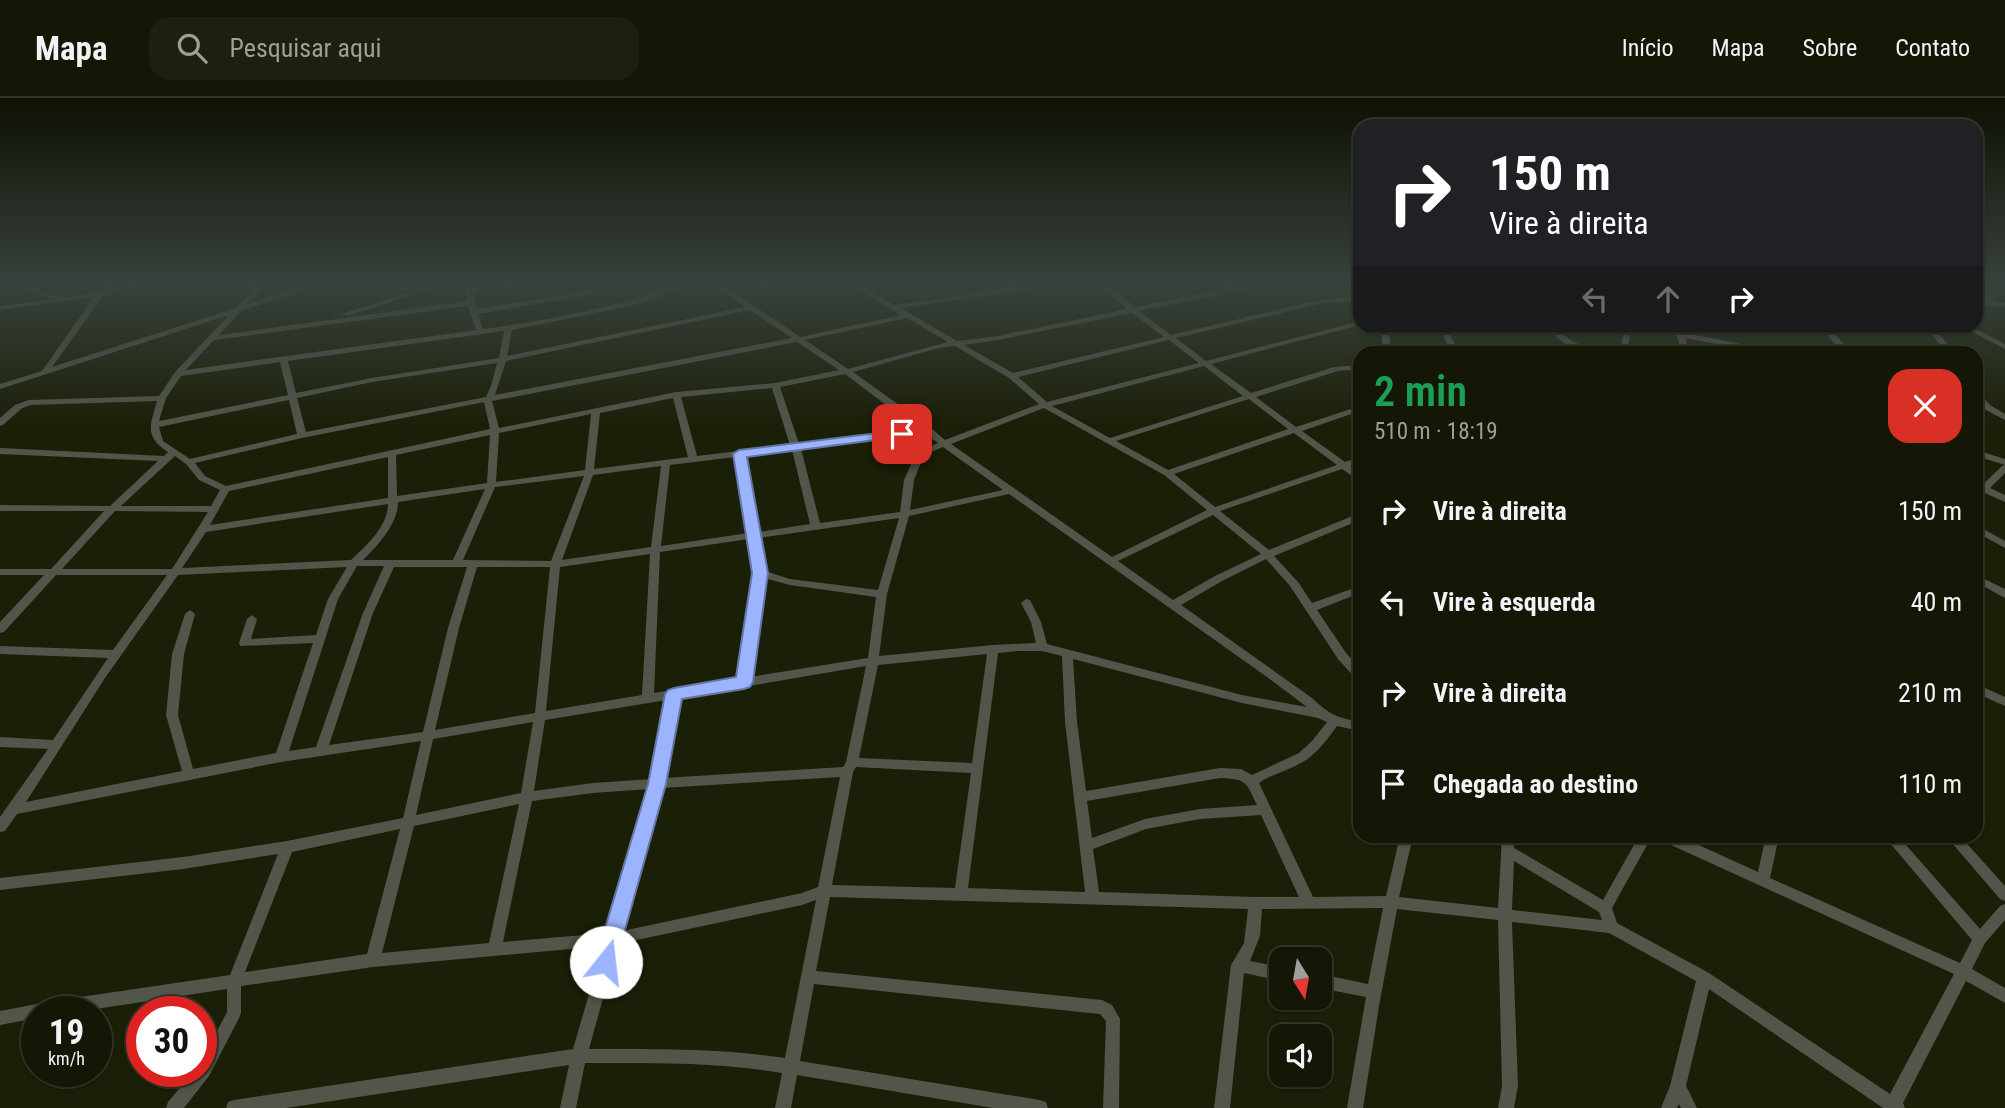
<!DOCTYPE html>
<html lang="pt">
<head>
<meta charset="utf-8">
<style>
  :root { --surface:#141705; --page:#1d200f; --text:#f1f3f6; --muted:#9d9f9a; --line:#333627 }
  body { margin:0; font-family:"Roboto Condensed",sans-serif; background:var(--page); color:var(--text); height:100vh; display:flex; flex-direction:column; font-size:26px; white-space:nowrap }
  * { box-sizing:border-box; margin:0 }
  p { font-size:23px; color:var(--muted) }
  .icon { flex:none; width:38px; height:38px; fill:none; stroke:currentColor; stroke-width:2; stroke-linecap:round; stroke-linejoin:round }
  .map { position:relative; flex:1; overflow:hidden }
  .sheet { position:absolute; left:1353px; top:248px; width:630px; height:497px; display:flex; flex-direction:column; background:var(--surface); border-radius:21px; box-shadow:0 2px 5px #0004,0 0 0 2px var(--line) }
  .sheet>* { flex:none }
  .hud { position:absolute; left:1353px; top:21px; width:630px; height:214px; border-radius:21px; box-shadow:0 2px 5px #0004,0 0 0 2px var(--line); background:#202124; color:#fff; overflow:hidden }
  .needle { width:46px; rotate:169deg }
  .fabs { position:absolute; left:1269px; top:849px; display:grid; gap:14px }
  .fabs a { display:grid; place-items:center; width:63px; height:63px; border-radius:14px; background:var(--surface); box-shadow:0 2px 5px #0004,0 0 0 2px var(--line); font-size:35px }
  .speed { position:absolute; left:21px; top:898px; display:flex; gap:14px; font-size:35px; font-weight:700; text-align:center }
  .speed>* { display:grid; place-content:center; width:91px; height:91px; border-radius:50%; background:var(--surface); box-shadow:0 2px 5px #0004,0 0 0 2px var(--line); line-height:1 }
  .speed small { font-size:18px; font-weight:400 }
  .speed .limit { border:10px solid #d22; background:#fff; color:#111 }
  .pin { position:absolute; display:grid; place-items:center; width:60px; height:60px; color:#fff; margin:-30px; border-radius:14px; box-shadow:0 4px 10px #0006 }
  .me { position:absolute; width:77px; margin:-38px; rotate:16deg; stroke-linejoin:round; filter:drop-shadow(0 0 5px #0008) }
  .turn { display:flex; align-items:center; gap:24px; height:147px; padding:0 21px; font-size:32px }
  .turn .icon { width:91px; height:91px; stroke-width:2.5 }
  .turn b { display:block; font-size:49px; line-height:60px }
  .lanes { display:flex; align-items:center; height:66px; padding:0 21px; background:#0003; justify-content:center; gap:35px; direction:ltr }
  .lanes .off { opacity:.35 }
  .round { display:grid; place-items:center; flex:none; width:74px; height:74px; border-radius:21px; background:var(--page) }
  .summary { display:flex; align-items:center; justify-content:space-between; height:119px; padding:0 21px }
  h1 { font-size:42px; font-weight:600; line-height:52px; color:#1e9e55 }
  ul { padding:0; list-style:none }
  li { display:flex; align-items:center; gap:21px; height:91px; padding:0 21px }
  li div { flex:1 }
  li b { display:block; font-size:26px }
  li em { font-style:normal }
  header { display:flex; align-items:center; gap:42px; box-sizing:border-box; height:98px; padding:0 35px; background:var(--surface); border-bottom:2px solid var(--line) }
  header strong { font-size:33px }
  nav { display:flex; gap:38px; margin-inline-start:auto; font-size:24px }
  .search { width:490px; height:63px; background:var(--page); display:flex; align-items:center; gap:18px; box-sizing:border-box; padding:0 24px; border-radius:21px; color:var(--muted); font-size:26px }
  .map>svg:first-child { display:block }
</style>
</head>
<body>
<header>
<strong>Mapa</strong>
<div class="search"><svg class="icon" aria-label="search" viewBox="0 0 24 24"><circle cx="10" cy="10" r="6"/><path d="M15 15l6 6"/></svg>Pesquisar aqui</div>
<nav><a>Início</a><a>Mapa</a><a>Sobre</a><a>Contato</a></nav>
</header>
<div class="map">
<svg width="2005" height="1010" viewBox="0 0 2005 1010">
  <rect width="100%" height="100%" fill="#1a1f07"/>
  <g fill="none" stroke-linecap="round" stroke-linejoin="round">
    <!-- minor -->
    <g fill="#525549" fill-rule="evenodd">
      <path d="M16,187C33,187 47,199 64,199C88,199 110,186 134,187L103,198L52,269L236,210L257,187H265L247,206L306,187H317L241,213L219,237L467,203L465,187H473V189L485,187H499L473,194L477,211L593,192L597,194L593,196L478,216L483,231C531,225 580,215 628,203C649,198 669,186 691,187L634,207L512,232L507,258L745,209L714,187H723L800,239L901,217L851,187H860L894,207L1031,187H1049L1045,189L901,210L957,243L998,238L1127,211L1100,187H1108L1135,209L1239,188L1270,187L1266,189L1239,192L1139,213L1171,237L1319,202L1360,198V202L1319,206L1176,240L1206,263L1360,223V227L1211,266L1251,295L1334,269L1360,267V271L1338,273L1256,299L1296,329L1360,308V313L1302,333L1345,364L1360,359V365L1350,368L1360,375V383L1342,371L1220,413L1269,452L1360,415V422L1274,458L1298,484L1312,505L1360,488V495L1317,512L1346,555L1360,570V582L1356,581L1338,561L1290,488L1266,461L1222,483L1181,507L1312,600C1330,617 1336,619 1360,624V633L1337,628C1327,642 1316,657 1301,665C1287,673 1272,676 1259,685L1313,799L1386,798L1400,738H1413L1399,799L1498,810L1502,738H1514V750L1603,802L1639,738H1652L1612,810L1617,825L1709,875L1890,996L1954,876L1660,742L1659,738H1679L1758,774L1766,738H1779L1770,780L1960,865L1972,842L1884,738H1898L1980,831L2000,808L2005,806V822L1985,845L1972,871L2005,890V905L1966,883L1903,1005L1905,1010H1883L1709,891L1686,988L1697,1010H1681L1679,1006L1677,1010H1661L1670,988L1696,883L1609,835L1512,824L1518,988L1514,1010H1498L1502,988L1498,822L1397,811L1379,908L1363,1010H1347L1366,899L1320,890V876L1368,886L1383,810L1262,811L1260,838L1250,863L1281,869V883L1244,875L1230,1010H1214L1231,867L1244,845L1248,811L830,799L816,873L1102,902L1112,907L1120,921L1119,1010H1103L1106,923L1100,916L814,886L800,963L1040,1002L1046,1004L1048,1010H993L797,977L791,1010H775L782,975C717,964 651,965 585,965L576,1010H560L569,967L286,1010H226L228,1004L234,1002L573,951L603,848L373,869L241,888V915L239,920L209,978L184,1010H166L168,1004L194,973H201V963L227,914V891L76,914H37V920L0,927V913L53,903L230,877L278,756L183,771L0,792V780L183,759L287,743L403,720L421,643L281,664L17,716L5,733L0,734V719L48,651L0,649V639L53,642L108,560L0,556V548L113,552L167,477H56L4,534L0,535V524L44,477H0V471H51L104,413H0V407L110,408L158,363L0,356V350L164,358L168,354C144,338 150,328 157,303L30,307L21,311L3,327L0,328V320L15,307L29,302L159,298L175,274L229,217L0,291V286L42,273L94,199L0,212V208L52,201ZM468,208L476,232L186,272L214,242ZM750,212L792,240L495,297L506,263ZM1132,215L1164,239L1013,275L964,247L998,242ZM907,220L948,244L848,271L805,242ZM504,233L499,260L372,280L296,295L288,263ZM1169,242L1199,265L1047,304L1018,279ZM797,244L839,272L775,285L676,294L499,330L492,303ZM955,248L1009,280L1039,306L945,342L931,330L853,274L939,250ZM280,264L288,297L159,323L166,300L181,278ZM497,265L491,288L486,299L306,334L297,300L372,284ZM1204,268L1243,298L1110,340L1052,308ZM845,276L918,331L799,346L780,289ZM772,290L790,347L697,358L681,299ZM673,300L688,359L594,371L600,315ZM1249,301L1288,331L1168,372L1116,343ZM289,302L297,336L190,361L163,343L159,329ZM484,304L490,331L226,388L205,378L195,365L302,340ZM1044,310L1164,377L1207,412L1112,459L951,346ZM591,316L585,372L496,384L499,335ZM924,335L938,345L916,355L904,382L900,414L820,425L801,351ZM1294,335L1337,367L1215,409L1174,376ZM490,337L487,385L397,398L396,357ZM943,349L1003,392L910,412L914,382L924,357ZM792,352L810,426L758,434L744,358ZM175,358L186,366L199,382L220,392L211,408H121ZM388,359V400L210,427L229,393ZM735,359L748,435L661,448L670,367ZM661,368L651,449L562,462L593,377ZM584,378L551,463L463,462L495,389ZM485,391L453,462H363C378,447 398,426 398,404ZM1009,396L1267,579L1307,609L1242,597L1047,546L1041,524L1030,502L1026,501L1021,505L1031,524L1036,545L993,547L879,558L887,496L909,418ZM388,406C388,428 366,448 351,462L182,470L206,434ZM115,413L208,414L172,471H62ZM1213,417L1261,456L1215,478L1173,502L1118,463ZM899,420L878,492L790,481L765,473L759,440ZM749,441L755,475L739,581L654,595L660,454ZM650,456L642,597L546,613L560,469ZM357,468H384L363,515L316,649L289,653L338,501ZM347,469L328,501L316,537L251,541L257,521L252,517L247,521L239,545L240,548L313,545L276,655L193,671L178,617L184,556L195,516L190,512L185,516L172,556L166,617L182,673L26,704L105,580L178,477ZM394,469H467L448,530L423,634L329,647L373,515ZM477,469H550L535,615L435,632L459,530ZM764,480L790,487L876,499L868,560L750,579ZM1018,553H1042L1062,558L1065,624L1085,794L968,790L998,555ZM987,556L972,665L859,660L878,567ZM1073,561L1242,605L1318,620L1327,624L1312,643L1299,655L1252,677L1241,671L1220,670L1086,693L1077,624ZM866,568L846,664L843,669L664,680L679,600ZM667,602L652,681L593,685L534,693L545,622ZM533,624L521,695L416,717L433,641ZM856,669L971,675L955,790L832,787L853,674ZM840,679L818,789L802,795L622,833L662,690ZM1220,680C1247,681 1246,684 1257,707L1200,711L1145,721L1092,740L1087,703ZM649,691L607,835L503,844L532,703L593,695ZM519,706L489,845L382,855L414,728ZM1261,717L1299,799H1255L1099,794L1093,751L1146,731L1200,721ZM400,731L367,856L245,874L292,754ZM1514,763L1599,814L1602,822L1512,812ZM816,802L785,960C720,950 654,951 589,951L618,846L802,807Z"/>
      <path d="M432,187H443L348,218L341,216Z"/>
      <path d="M1312,187L1360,188V192L1316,189Z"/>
      <path d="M1976,187H1983L1994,204L2005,205V209L1976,206V202L1986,203Z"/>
      <path d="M1381,228H1389L1391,256H1383Z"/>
      <path d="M1439,228H1446L1457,251L1493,254L1497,256H1451Z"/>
      <path d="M1625,228H1643L1680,234L1792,256H1772L1685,240L1690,256H1682L1677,238L1631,230L1627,256H1619L1620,252C1596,257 1572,255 1554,237L1558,235H1561C1579,251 1598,252 1621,247Z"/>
      <path d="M1782,228L1820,229V228H1827L1853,256H1844L1824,234L1786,230Z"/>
      <path d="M1926,228H1933L1948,247L1951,256H1943L1940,247Z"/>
      <path d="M1961,228H1970L2005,246V251Z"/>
      <path d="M1976,294L1979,295L1990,307L2005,316V322L1984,311L1976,302Z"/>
      <path d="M1976,352L2005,361V367L1976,358Z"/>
      <path d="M2005,367V375L1990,390L2005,397V404L1985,395L1979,400L1976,401V393L2002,368Z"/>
      <path d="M1976,427L2005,443V450L1976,434Z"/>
      <path d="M1976,477L2005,491V500L1976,484Z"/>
      <path d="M1976,586L2005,599V608L1976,595Z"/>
      <path d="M1946,738H1960L2005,788V803L2000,801Z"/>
    </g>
  </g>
  <!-- sky -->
  <linearGradient id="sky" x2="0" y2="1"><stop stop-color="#0e1104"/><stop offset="0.57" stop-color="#38423c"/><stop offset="1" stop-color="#38423c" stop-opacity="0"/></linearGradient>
  <rect width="2005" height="328" fill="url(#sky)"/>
  <!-- route -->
  <path fill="#9cb4fd" stroke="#6575a4" stroke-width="2" d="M902,332L908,336L906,338L747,359L768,475L753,584L750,589L744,591L682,601L666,686L616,864L613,871L606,874L598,871L595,864L648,686L665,596L668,592L674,590L736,579L752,475L733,356L739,352Z"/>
</svg>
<div class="fabs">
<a><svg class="needle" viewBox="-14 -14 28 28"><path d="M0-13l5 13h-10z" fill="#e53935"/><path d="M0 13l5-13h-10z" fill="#9d9f9a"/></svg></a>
<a><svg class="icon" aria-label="sound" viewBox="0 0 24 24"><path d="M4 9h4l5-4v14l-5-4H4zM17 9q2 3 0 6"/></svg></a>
</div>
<div class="speed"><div>19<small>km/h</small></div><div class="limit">30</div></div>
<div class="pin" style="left:902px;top:336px;background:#d93025"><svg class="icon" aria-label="arrive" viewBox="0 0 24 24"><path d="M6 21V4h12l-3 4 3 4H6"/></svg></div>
<svg class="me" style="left:606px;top:864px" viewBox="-20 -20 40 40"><circle r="19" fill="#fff"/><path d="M0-13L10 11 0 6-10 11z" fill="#9cb4fd"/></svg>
<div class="hud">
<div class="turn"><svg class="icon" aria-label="right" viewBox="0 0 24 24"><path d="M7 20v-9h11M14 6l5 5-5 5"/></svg><div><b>150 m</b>Vire à direita</div></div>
<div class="lanes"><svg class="icon off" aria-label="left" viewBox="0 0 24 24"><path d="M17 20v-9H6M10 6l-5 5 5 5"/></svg><svg class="icon off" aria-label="ahead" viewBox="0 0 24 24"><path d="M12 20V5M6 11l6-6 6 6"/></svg><svg class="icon" aria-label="right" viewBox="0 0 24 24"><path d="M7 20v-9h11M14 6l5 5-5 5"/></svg></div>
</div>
<section class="sheet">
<div class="summary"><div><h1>2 min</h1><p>510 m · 18:19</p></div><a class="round" style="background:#d93025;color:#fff"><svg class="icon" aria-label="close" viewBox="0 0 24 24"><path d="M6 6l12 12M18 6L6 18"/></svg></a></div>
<ul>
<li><svg class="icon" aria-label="right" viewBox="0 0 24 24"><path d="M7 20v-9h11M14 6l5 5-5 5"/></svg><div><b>Vire à direita</b></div><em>150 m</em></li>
<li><svg class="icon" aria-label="left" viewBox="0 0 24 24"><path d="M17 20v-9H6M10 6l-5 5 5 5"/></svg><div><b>Vire à esquerda</b></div><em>40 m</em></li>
<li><svg class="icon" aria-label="right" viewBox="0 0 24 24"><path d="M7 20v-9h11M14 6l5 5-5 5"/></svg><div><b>Vire à direita</b></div><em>210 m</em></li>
<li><svg class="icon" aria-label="arrive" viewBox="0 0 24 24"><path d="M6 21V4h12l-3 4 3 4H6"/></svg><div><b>Chegada ao destino</b></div><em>110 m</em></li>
</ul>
</section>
</div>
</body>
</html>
